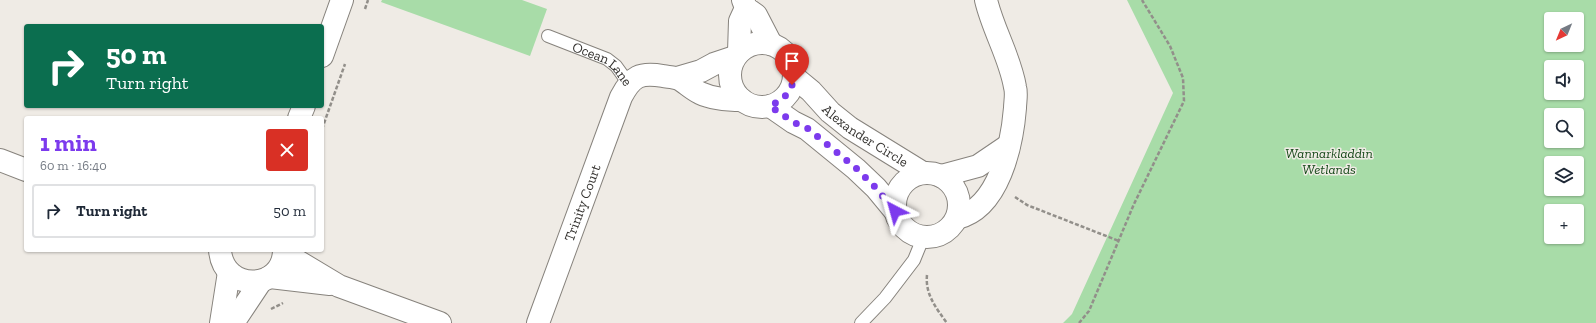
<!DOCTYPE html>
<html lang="en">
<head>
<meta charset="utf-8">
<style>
  :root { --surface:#fff; --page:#f2f2f3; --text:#1f2937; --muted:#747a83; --line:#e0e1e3; --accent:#7c3aed }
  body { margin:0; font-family:"Zilla Slab",serif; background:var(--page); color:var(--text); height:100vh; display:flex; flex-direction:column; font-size:15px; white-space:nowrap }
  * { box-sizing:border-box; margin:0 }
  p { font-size:13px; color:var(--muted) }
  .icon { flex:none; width:22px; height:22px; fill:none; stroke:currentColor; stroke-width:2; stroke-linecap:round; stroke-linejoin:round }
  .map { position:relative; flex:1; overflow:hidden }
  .details { position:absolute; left:24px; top:116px; width:300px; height:136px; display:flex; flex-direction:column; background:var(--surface); border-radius:4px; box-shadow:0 1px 3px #0004 }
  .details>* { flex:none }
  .hud { position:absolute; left:24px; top:24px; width:300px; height:84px; border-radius:4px; box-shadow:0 1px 3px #0004; background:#0b6e4f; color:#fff; overflow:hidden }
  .needle { width:26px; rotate:223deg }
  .fabs { position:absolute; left:1544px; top:12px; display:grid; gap:8px }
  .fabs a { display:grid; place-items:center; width:40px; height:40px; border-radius:4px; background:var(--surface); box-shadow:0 1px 3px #0004; font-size:20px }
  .pin { position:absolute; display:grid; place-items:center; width:34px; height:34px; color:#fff; margin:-41px -17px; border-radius:50% 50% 50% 0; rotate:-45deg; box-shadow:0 0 4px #0007 }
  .pin .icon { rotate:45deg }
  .me { position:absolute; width:44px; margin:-22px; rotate:321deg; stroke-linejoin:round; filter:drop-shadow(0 0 3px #0008) }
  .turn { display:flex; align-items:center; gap:14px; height:84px; padding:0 16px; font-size:18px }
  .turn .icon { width:52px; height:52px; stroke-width:2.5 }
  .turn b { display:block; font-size:28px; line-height:34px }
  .round { display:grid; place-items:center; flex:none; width:42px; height:42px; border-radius:4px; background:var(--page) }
  .headline { display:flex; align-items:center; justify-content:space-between; height:68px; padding:0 16px }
  h1 { font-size:24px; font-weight:700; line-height:30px; color:var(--accent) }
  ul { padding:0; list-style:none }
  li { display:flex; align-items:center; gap:12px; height:54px; margin:0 8px 6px; padding:0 8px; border:2px solid var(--line); border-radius:4px }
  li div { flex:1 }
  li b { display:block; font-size:15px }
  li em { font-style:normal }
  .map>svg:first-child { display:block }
</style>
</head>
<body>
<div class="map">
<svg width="1596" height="323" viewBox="0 0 1596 323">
  <rect width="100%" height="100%" fill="#efebe5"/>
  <!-- green -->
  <g fill="#a8dca8" fill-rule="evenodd">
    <path d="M382,0H522L547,9L530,56L381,2Z"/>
    <path d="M1127,0H1596V323H1063L1072,314L1173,93ZM1551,19H1577V45H1551ZM1551,67H1577V93H1551ZM1551,115H1577V141H1551ZM1551,163H1577V189H1551ZM1551,211H1577V237H1551Z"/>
  </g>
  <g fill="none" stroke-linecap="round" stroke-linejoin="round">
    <defs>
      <g id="lane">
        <path id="s1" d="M548,36L607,59L616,66L629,84"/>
        <path d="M861,323L885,298L914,260L923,238"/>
      </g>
      <g id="street">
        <path d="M743,0L746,8L756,15L771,44"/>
        <circle cx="762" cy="75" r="32"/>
        <path d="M739,52L740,21L746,8"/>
        <path d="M322,56L342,0"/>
        <path id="s2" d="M794,77L811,91L830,112L850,128L923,173"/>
        <path d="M677,78L701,71L714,64L735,57"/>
        <path d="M770,106L793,122L807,129L856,169L876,188L895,211"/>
        <path d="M299,118L304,106"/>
        <path d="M0,160L26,170"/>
        <circle cx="927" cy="205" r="32"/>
        <path d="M941,176L978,166L1009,145"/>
        <path d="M957,218C999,208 1012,145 1015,108C1015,102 1017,94 1015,87C1010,57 993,30 986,0"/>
        <path d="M220,250C223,293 284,291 284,250"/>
        <path d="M284,253L339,286L440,323"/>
        <path d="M270,277L330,284"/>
        <path d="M221,323L229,272"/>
        <path d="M233,323L261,281"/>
        <path id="s3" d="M538,323L621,97C632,76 640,72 663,76C668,77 674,77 679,79C686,83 692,89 700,93C713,99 727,100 742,100"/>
      </g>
    </defs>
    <!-- lane casing -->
    <use href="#lane" stroke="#87837d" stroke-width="14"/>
    <!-- street casing -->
    <use href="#street" stroke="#87837d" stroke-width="24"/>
    <!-- path -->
    <g stroke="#928f8a" stroke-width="2.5" stroke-dasharray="4 2" stroke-linecap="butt">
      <path d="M365,9L368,0"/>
      <path d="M322,129L345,64"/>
      <path d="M1015,197L1027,205L1119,241"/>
      <path d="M927,275C925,294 936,308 947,323"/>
      <path d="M271,309L283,303"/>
      <path d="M1079,323L1089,311L1134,204L1184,101L1183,78L1170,46L1142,0"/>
    </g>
    <!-- lane -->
    <use href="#lane" stroke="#fff" stroke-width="12"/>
    <!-- street -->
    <use href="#street" stroke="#fff" stroke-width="22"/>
  </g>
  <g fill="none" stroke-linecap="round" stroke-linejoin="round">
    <!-- route -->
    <path stroke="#7c3aed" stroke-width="7" stroke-dasharray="0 12.6" d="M792,85L784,98L770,106L793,122L807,128L856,168L876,188L895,211"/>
  </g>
  <g text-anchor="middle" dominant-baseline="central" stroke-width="3" stroke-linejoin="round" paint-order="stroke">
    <!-- street labels -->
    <g font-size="14" fill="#33312e" stroke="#efebe5">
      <text stroke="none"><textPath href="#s1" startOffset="62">Ocean Lane</textPath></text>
      <text stroke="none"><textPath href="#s2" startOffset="93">Alexander Circle</textPath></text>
      <text stroke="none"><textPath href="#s3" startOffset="128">Trinity Court</textPath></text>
    </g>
    <!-- park labels -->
    <g font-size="14" font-style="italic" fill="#154818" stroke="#efebe5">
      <text x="1329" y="153">Wannarkladdin<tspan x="1329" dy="16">Wetlands</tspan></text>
    </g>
  </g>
</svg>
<div class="fabs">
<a><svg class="needle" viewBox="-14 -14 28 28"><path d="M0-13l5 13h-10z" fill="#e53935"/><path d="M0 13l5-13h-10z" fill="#747a83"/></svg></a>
<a><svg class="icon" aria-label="sound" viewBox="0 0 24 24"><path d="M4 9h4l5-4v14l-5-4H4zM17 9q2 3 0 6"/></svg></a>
<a><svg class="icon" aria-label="search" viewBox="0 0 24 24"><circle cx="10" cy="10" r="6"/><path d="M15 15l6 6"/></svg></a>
<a><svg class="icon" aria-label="layers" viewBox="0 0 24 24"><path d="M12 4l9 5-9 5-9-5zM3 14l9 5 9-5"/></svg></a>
<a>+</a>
</div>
<div class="pin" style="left:792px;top:85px;background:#d93025"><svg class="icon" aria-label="arrive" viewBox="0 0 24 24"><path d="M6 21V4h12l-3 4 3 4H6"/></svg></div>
<svg class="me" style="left:895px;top:211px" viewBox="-20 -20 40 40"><path d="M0-17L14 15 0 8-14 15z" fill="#7c3aed" stroke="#fff" stroke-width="4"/></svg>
<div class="hud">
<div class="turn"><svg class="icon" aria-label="right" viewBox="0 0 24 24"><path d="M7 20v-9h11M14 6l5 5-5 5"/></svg><div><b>50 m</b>Turn right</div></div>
</div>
<section class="details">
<div class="headline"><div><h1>1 min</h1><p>60 m · 16:40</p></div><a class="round" style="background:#d93025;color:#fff"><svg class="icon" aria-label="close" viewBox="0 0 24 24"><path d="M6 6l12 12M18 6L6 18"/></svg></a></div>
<ul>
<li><svg class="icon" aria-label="right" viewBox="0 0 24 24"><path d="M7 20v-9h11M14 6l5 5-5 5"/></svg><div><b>Turn right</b></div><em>50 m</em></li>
</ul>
</section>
</div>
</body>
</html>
